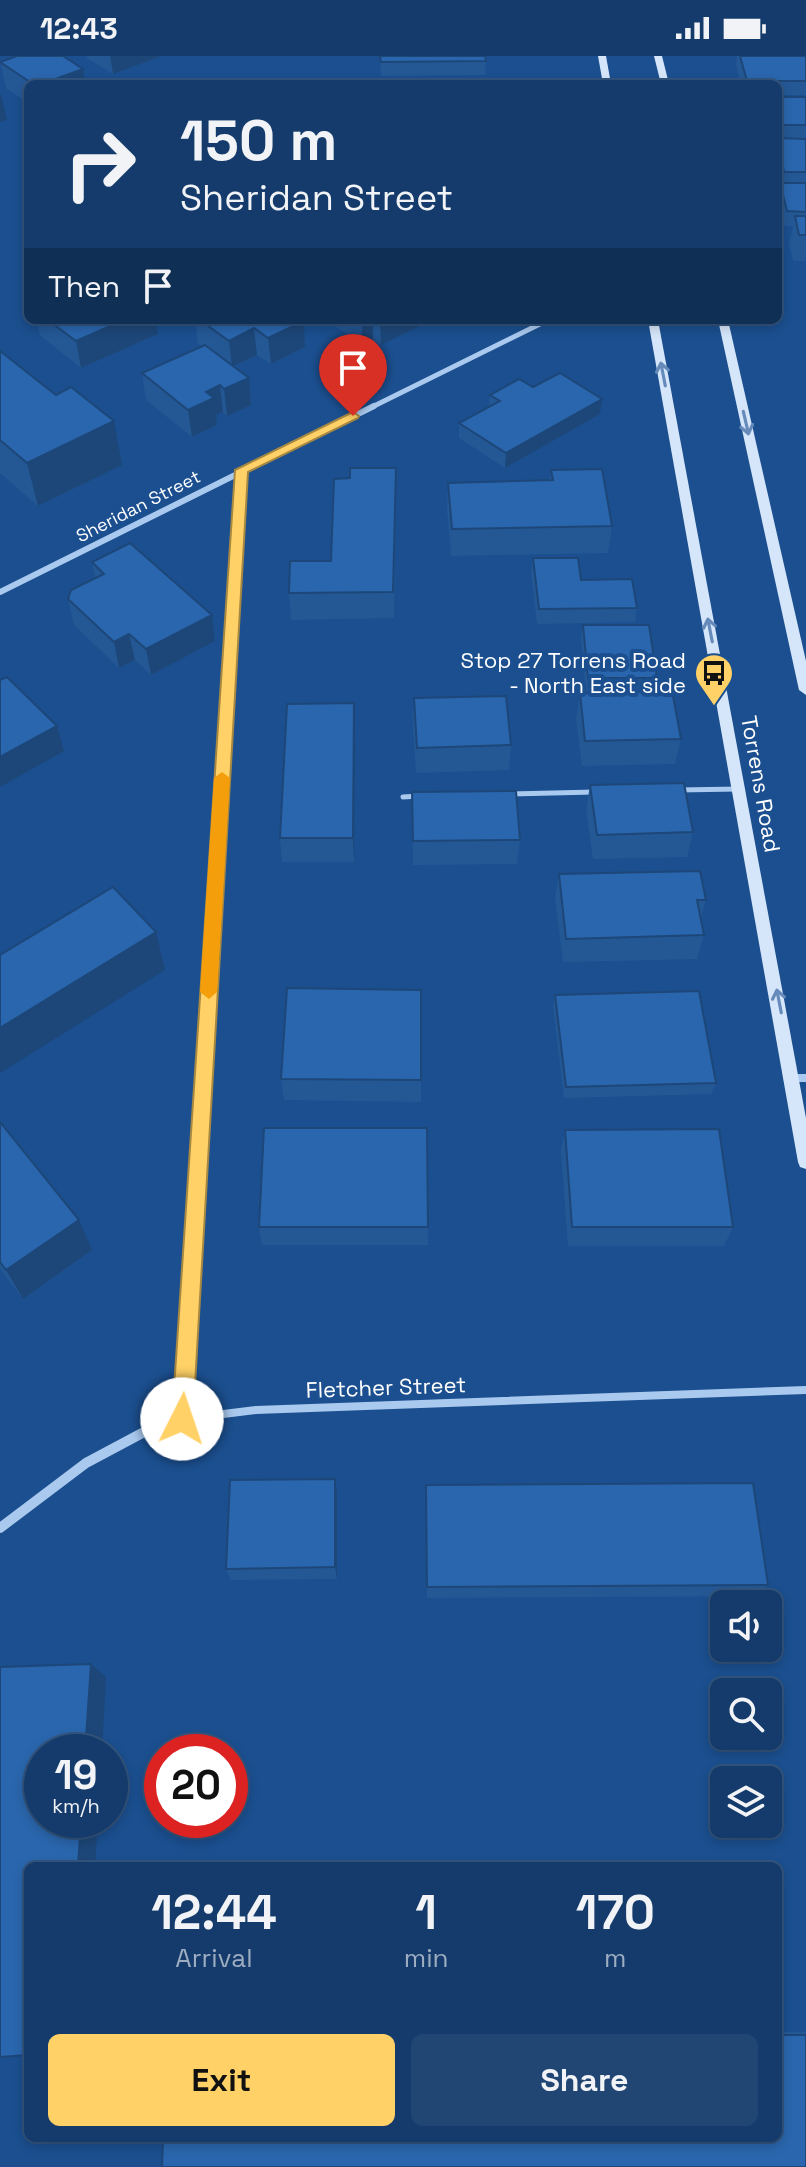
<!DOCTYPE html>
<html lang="en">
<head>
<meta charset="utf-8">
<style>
  :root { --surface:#143b6b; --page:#214673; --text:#f1f3f6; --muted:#9dadc1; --line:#33557e; --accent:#ffd166 }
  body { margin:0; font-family:"Space Grotesk",sans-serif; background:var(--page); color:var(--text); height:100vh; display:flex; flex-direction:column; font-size:30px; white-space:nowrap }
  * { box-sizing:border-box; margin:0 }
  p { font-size:26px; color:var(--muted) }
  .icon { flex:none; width:44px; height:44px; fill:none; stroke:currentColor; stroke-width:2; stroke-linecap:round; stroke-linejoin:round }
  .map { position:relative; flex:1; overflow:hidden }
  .side { position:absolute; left:24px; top:1806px; width:758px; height:280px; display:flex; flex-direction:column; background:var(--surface); border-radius:12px; box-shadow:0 4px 12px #0003,0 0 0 2px var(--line) }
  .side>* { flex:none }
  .hud { position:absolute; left:24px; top:24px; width:758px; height:244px; border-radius:12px; box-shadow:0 4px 12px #0003,0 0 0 2px var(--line); background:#143b6b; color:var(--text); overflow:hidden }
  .controls { position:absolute; left:710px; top:1534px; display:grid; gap:16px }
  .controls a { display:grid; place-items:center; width:72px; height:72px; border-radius:12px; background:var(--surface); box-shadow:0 4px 12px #0003,0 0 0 2px var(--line); font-size:40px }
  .speed { position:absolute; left:24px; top:1678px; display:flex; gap:16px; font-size:40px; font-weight:700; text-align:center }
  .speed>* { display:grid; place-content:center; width:104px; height:104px; border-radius:50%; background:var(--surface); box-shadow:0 4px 12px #0003,0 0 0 2px var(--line); line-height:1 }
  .speed small { font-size:20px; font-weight:400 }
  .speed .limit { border:12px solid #d22; background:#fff; color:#111 }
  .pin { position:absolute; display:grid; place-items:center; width:68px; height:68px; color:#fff; margin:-82px -34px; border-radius:50% 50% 50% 0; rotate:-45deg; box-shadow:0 0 8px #0007 }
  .pin .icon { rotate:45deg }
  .me { position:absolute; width:88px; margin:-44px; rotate:4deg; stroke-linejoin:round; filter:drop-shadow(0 0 6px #0008) }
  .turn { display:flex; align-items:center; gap:28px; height:168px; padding:0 24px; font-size:36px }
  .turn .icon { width:104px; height:104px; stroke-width:2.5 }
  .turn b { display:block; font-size:56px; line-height:68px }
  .then { display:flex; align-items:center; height:76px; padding:0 24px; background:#0003; gap:16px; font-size:30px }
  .eta { display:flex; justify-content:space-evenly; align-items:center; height:136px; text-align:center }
  .eta b { font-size:48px; font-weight:700; line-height:56px }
  .primary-button { display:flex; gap:16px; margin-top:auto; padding:16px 24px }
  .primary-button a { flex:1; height:92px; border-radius:12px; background:var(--accent); color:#111; font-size:32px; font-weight:700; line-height:92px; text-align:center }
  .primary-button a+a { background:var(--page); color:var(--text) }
  .status { display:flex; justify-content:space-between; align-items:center; height:56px; padding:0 40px; background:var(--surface); direction:ltr }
  .status svg { height:22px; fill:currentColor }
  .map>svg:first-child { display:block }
</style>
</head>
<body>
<div class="status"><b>12:43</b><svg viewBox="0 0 49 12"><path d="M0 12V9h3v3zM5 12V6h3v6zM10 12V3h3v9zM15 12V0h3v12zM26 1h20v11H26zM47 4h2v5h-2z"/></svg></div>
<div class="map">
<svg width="806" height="2111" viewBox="0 0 806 2111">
  <rect width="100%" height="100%" fill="#1b4f8f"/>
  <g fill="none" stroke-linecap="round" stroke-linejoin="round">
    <!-- lane-far1 -->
    <g stroke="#a9c9ee" stroke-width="5">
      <path d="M678,734L739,733"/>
      <path d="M510,738L595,736"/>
      <path d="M403,741L419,740"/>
      <path d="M217,802L241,414"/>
    </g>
    <!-- lane -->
    <path stroke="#a9c9ee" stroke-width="6" d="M182,1363L217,800"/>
    <!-- street-far3 -->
    <path stroke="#a9c9ee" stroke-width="5" d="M370,352L548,264"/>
    <!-- street-far2 -->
    <path stroke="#a9c9ee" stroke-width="6" d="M0,536L374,350"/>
    <!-- street-far1 -->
    <g stroke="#a9c9ee" stroke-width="8">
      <path d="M791,1022H806"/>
      <path d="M141,1377L183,1363L256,1354L806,1334"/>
    </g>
    <!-- street -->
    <path stroke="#a9c9ee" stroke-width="10" d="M0,1472L86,1407L146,1375"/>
    <!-- secondary -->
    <g fill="#d6e6fa" fill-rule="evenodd">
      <path d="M598,0H606L611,28H603Z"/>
      <path d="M654,0H662L669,28H661Z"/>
      <path d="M648,264H658L806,1062V1113L800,1111L798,1106Z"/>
      <path d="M718,264H728L806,605V639L799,634Z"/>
    </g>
  </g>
  <!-- wall -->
  <g fill="#245895">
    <path d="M87,0H159V1L113,18L87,2Z"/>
    <path d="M380,0L486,5L485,19L381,20Z"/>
    <path d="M737,0H806V39H778V28H741L736,9Z"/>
    <path d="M0,6L83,13L86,28H28V47L6,32Z"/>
    <path d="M778,41H806V205H793L789,187L793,170H784L778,147V134L781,127L778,113Z"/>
    <path d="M36,264H156L158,278L81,312L40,279Z"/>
    <path d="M195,264H303L305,291L271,308L257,299L234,311L249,322L251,349L227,360L223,356L216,359L217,369L192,381L146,344L142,317L202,290L198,288Z"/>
    <path d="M327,264H418V271L381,289L373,284L362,289Z"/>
    <path d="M0,295L122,409L38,450L0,417Z"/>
    <path d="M533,331L600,358L505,412L459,382V367L489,350L490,339Z"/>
    <path d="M551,414L612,470L608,497L451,500L447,453L448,427L550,424Z"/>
    <path d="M396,438L394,562L291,564L289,537L331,505Z"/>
    <path d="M533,502L581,524L637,552L635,566L537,568L531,517Z"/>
    <path d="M92,506L215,585L151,619L135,604L119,612L74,569L68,543L95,523Z"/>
    <path d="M583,569L657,622L654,636L681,683L675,708L582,710L576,663L580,637L647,636H586L581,583Z"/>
    <path d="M414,642L511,689L509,714L416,717L413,668Z"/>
    <path d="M355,673L354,806H282L280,782Z"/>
    <path d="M590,729L693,776L687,801L593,803L586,754Z"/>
    <path d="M412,736L520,784L517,808L413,809Z"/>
    <path d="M559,818L706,844L701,862L704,879L697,903L563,906L555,842Z"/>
    <path d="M555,939L716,1027L711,1038L564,1042L553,951Z"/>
    <path d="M281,1023L421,1024V1046L284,1044Z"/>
    <path d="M0,1066L92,1194L23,1243L0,1213Z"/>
    <path d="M565,1074L733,1171L724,1190H568L561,1094Z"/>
    <path d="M259,1171H428V1189H262Z"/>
    <path d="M426,1429L768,1529L757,1540L427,1542Z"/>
    <path d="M337,1436V1523L231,1524L226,1513Z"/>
    <path d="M778,1976H806V2111L778,2082Z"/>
  </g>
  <!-- shaded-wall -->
  <g fill="#1d4779">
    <path d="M110,0H159V1L113,18Z"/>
    <path d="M83,13L86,28H42Z"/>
    <path d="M0,38H1L7,64L0,66Z"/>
    <path d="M124,264H156L158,278L81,312L76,285Z"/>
    <path d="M362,264H373V284L362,289Z"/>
    <path d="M380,264H418V271L381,289Z"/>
    <path d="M304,265L305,291L271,308L268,282Z"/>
    <path d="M254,272L257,299L232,311L229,285Z"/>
    <path d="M249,322L251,349L227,360L224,333Z"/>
    <path d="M220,329L223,356L216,359L217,369L192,381L188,354L206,336Z"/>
    <path d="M602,343L600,358L505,412L506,397Z"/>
    <path d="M114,365L122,409L38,450L27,407Z"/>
    <path d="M212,559L215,585L151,619L146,593Z"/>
    <path d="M129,578L135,604L119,612L114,586Z"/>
    <path d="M354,647L355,673L354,806L353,782Z"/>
    <path d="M57,670L64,695L0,731V701Z"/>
    <path d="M156,876L165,914L0,1017V972Z"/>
    <path d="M79,1164L92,1194L23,1243L6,1214Z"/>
    <path d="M335,1423L337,1436V1523L335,1511Z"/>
    <path d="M91,1608L106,1621L102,1696H85Z"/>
    <path d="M81,1764H98L95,1810H78Z"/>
  </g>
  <!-- building -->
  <g fill="#2a66ad" stroke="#1d4779" stroke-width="2">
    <path d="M17,0H63L83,13L42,28H33L0,6Z"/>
    <path d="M380,0H485L486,5L381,6Z"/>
    <path d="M740,0H806V25H747Z"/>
    <path d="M490,25V28H451L450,26Z"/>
    <rect x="778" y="41" width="28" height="28"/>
    <path d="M778,82L806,83V116H784L781,99H778Z"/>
    <path d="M780,127H806V156L787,155Z"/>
    <path d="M795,160H806V179H799Z"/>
    <path d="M48,264H124L76,285Z"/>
    <path d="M200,264H303L304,265L268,282L254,272L229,285Z"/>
    <path d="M205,289L249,322L224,333L220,329L206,336L214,342L188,354L142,317Z"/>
    <path d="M0,295L56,339L71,331L114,365L27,407L0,384Z"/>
    <path d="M560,317L602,343L506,397L459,367L500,345L490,339L519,323L533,331Z"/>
    <path d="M350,412H396L393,536L289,537L290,505H331L334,423L350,422Z"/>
    <path d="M602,413L612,470L452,473L448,427L553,424L551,414Z"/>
    <path d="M130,487L212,559L146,593L129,578L114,586L68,543L71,534L104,518L92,506Z"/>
    <path d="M533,502H578L581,524L632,523L637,552L539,553Z"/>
    <path d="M583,569H649L657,622H588Z"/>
    <path d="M7,621L57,670L0,701V624Z"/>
    <path d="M672,635L681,683L585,685L580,637Z"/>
    <path d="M506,640L511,689L417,692L414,642Z"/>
    <path d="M354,647L353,782H280L287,648Z"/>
    <path d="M684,727L693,776L597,779L590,729Z"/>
    <path d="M516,735L520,784L413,785L412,736Z"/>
    <path d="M700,815L706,844H697L704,879L566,883L559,818Z"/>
    <path d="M113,831L156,876L0,972V899Z"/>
    <path d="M287,932L421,934V1024L281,1023Z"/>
    <path d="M699,935L716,1027L566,1031L555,939Z"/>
    <path d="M0,1066L79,1164L6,1214L0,1206Z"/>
    <path d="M264,1072H427L428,1171H259Z"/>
    <path d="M719,1073L733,1171H572L565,1074Z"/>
    <path d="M335,1423V1511L226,1513L230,1424Z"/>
    <path d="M753,1427L768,1529L427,1531L426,1429Z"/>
    <path d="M91,1608L85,1696H42V1764H81L78,1810H28V1999L0,2001V1611Z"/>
    <path d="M778,1979H806V2111H162L163,2082H778Z"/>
  </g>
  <!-- one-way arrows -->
  <defs><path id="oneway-shaft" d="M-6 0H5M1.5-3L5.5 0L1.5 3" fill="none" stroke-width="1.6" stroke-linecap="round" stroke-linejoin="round" transform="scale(2)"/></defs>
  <g stroke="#668bba">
    <use href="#oneway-shaft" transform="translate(663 318) rotate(-101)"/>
    <use href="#oneway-shaft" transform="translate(746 367) rotate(77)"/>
    <use href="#oneway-shaft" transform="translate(710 574) rotate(-101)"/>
    <use href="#oneway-shaft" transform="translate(779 945) rotate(-101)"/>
  </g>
  <!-- route -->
  <path fill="#ffd166" stroke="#a68842" stroke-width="2" d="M353,356L359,360L358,362L248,416L193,1363L189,1370L182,1373L175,1370L172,1363L235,414Z"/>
  <!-- slow -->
  <path fill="#f59e0b" d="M222,716L230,722L217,936L209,943L200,936L214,722Z"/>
  <!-- icons -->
  <defs>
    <symbol id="bus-pin" viewBox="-11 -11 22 30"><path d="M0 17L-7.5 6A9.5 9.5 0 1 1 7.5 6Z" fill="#ffd166" stroke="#1b4f8f"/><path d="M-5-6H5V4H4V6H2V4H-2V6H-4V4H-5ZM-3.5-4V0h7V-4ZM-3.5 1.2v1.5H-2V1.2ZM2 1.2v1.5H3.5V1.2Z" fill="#111"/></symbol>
  </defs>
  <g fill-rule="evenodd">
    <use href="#bus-pin" x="692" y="595" width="44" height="60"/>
  </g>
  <g text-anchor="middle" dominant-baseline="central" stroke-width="8" stroke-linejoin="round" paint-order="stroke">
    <!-- far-street labels -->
    <g font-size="18" fill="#fff" stroke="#1b4f8f">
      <text transform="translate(138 450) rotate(-27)">Sheridan Street</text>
    </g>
    <!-- poi labels -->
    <g font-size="22" fill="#fff" stroke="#1b4f8f" text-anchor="end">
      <text x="686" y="604">Stop 27 Torrens Road<tspan x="686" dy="25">- North East side</tspan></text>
    </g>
    <!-- street labels -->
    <g font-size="22" fill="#fff" stroke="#1b4f8f">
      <text transform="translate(761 728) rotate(80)">Torrens Road</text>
      <text transform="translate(386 1331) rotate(-2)">Fletcher Street</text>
    </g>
  </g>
</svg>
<div class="controls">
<a><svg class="icon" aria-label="sound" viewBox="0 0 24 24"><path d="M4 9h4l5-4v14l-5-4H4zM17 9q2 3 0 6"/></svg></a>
<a><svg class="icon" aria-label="search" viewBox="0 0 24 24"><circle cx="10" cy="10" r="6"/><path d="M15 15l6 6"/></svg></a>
<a><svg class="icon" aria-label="layers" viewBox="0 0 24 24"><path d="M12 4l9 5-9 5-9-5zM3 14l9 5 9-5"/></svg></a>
</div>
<div class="speed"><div>19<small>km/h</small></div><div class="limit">20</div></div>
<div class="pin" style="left:353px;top:360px;background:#d93025"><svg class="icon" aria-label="arrive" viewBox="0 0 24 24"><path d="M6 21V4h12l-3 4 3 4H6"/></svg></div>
<svg class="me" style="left:182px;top:1363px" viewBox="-20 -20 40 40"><circle r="19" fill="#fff"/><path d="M0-13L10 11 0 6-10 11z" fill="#ffd166"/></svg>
<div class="hud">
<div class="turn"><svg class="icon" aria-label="right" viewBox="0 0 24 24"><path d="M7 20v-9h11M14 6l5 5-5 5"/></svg><div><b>150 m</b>Sheridan Street</div></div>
<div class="then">Then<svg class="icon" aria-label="arrive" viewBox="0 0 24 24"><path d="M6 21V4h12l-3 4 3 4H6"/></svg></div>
</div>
<section class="side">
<div class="eta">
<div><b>12:44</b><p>Arrival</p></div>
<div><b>1</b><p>min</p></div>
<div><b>170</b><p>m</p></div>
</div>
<div class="primary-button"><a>Exit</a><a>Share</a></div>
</section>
</div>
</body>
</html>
